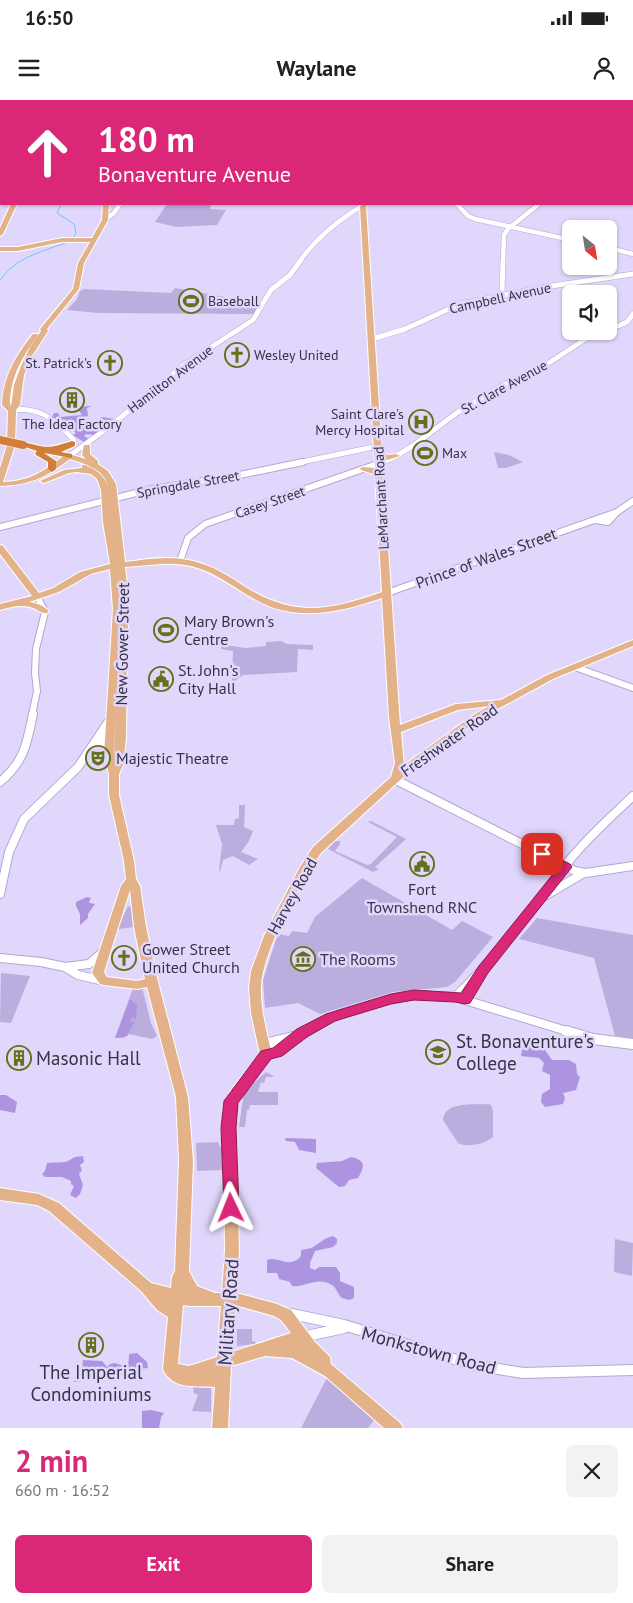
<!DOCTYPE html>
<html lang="en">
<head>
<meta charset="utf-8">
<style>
  :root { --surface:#fff; --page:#f2f2f2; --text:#202124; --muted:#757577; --accent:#db2777 }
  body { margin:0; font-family:"PT Sans",sans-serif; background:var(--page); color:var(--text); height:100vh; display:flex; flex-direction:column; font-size:19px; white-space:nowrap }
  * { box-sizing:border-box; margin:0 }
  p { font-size:16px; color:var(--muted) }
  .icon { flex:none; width:28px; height:28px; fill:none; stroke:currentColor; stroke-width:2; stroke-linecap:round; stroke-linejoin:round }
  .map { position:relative; height:1328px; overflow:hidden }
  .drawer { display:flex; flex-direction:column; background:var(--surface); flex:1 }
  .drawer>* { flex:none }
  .hud { position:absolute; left:0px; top:0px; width:634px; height:105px; box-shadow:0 1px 4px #0004; background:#db2777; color:#fff; overflow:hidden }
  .needle { width:32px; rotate:150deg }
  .tools { position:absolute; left:562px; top:120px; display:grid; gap:10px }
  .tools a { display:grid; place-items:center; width:55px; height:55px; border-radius:8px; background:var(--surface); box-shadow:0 1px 4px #0004; font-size:25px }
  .pin { position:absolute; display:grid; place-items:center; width:42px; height:42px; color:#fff; margin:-21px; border-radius:10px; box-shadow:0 2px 8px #0006 }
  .me { position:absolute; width:55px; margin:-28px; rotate:358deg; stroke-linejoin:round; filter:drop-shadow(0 0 4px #0008) }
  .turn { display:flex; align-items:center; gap:18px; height:105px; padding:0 15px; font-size:22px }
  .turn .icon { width:65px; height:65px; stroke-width:2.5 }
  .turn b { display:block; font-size:35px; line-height:42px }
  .round { display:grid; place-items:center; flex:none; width:52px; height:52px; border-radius:8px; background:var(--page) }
  .overview { display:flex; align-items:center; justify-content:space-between; height:85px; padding:0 15px }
  h1 { font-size:30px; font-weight:600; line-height:38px; color:var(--accent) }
  .cta { display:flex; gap:10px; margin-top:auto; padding:10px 15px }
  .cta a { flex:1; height:58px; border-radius:8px; background:var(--accent); color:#fff; font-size:20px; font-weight:600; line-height:58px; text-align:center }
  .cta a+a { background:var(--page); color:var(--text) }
  .status { display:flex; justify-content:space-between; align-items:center; height:35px; padding:0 25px; background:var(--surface); direction:ltr }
  .status svg { height:14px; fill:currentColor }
  header { display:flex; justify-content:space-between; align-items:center; height:65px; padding:0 15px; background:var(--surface); font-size:22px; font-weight:600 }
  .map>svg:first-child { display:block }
</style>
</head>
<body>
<div class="status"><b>16:50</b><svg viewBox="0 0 49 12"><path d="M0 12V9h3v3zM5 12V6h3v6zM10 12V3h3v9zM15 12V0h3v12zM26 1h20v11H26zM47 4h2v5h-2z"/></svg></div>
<header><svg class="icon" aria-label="menu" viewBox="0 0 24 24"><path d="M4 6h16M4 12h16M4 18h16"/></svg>Waylane<svg class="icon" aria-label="person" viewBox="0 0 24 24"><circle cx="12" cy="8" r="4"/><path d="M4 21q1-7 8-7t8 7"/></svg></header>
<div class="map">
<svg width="633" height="1328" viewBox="0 0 633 1328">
  <rect width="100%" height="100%" fill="#e1d7fc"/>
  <!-- green -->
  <g fill="#bbadde">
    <path d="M167,104L211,105L210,109L226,110L217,125L176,127L155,122Z"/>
    <path d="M175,188L265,204L258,214L98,213L67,210L77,199L80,191L84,189L171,193Z"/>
    <path d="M494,352L509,355L523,362L506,368H498Z"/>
    <path d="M281,541L287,544L313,545V550L298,549L297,572L243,575L232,583L233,551L221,549V544L245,548L266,546V542Z"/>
    <path d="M239,705H245L244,727L253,731L249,741L241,752L258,759L249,765L233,756L223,760L220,771H219L222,744L216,725H234L235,719L239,718Z"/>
    <path d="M371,721L406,739L375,767L379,769L373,772L328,749L334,741H340V744L335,751L367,765L371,764L397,737L368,722Z"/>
    <path d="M362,778L452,830L462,821L493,837L455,882L447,887L393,892L320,914L298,903L265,908L263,880L278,834L289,836L292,831L307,833L315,817Z"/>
    <path d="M128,806L132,808L134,827L119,829L118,828Z"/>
    <path d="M537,818L633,835V938L615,936L594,858L519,839Z"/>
    <path d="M1,873L30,876L11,923L0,922Z"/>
    <path d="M142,887L151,923L157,936L152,939L128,934L124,938H115L133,888Z"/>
    <path d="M266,972L275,977H266L264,983L261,982L258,992H278V1005H250L249,1010H247L245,1027H239L244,992Z"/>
    <path d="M488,1004L491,1005L493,1011V1037C485,1044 467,1048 458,1043L443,1020C444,1001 474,1005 488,1004Z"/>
    <path d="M218,1042L220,1047H222L224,1070L197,1071L196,1043Z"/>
    <path d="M615,1139L633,1143L632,1176L614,1172Z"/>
    <path d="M237,1229H252V1241L256,1242L255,1244L237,1246Z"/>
    <path d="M327,1278L374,1320L368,1328H301Z"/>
    <path d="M202,1286H211V1312L192,1311L198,1295L194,1293L193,1287Z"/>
  </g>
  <!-- forest -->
  <g fill="#ac94e1">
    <path d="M92,306L87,308L88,316L81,318V322L92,323L102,317L114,319L94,335L86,334L84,336L89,339L84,342L73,335L76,333L68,326L59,322L63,321L62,319L56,320L52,317L54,313H58L60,317L82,315L77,308L66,310L67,307Z"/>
    <path d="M87,797L91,798L89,802L90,803L95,804L88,814V818L80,825V814L76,806V802Z"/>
    <path d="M130,899L137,905L136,920L132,917L130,922L135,921L127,936L115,938Z"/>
    <path d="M526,946L545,950L552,960H569L576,964L577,974L580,977L576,990L563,993L565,998L563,1004L545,1007L541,1002L542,994L550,989V975L542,971L544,963L539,958L521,956L522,950Z"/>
    <path d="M0,995H6L17,1002L15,1013L0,1010Z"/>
    <path d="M285,1038L316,1039V1053L299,1050L295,1042L286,1041Z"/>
    <path d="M83,1056L84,1062L80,1065L82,1070L79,1074L83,1085L80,1094L76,1098L70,1095L74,1086L71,1084V1081L62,1077H45L42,1074L45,1071L47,1063L66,1062L75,1057Z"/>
    <path d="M351,1057C366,1060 365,1067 358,1078L349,1080L345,1086L339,1087L316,1068L317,1063L342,1061Z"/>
    <path d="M333,1136L337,1139V1143L333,1147L315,1151L310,1163V1168L315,1170L319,1167H336L340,1173V1181L354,1187V1198L349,1200L342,1198C338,1195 336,1187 332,1185C316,1176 306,1188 292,1186L290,1182L279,1179L277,1173H267V1160C278,1155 289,1170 301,1156V1150C305,1149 309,1149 313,1147C320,1143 324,1138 333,1136Z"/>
    <path d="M137,1253L147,1262L148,1268L128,1270L129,1254Z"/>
    <path d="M83,1260L102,1261L107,1267L110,1264L115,1263L124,1266L123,1274L108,1278L107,1271L103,1272V1276H100V1279L74,1282L82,1273Z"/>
    <path d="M151,1310L164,1313L161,1317L159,1328H142V1311Z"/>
  </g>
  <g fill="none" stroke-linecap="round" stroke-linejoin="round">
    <!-- stream -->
    <g stroke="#6fc5fb" stroke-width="1">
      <path d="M61,104L57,113L74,124L76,133L73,138"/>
      <path d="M0,180C18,155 44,152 70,141"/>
    </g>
    <defs>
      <g id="minor-far4">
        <path d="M592,0L606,1"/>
        <path d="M273,1L275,0"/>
        <path d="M579,1L581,0"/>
        <path d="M457,104L468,116L475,119L571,140"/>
        <path d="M105,120L114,113L120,104"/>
        <path d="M609,148L633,154"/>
        <path d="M300,161C316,138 340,119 365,104"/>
        <path d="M503,161L504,135L508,129L539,104"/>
      </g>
      <g id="minor-far3">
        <path d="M503,160L502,193L504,195"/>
        <path d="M609,230L627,222L633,214"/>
        <path d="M372,239L405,229L460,204L545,187L633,174"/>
        <path d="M12,310C42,306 54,321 74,340L72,344"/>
        <path d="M69,356L109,327L185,264L253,220L271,190L290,175L301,160"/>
        <path d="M297,363L378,346"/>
        <path d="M380,363L391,359L411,347L458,312L499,287L538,270L587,238L607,231"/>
      </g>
      <g id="minor-far2">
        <path d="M595,420L608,422L617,412L633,401"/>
        <path d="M0,427L152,389L230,377L303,362"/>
        <path d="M180,461L188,438L205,424L383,362"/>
        <path d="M387,493L617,412"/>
        <path d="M575,567L633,588"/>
        <path d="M32,615L37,591L35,573L36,549L45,512L37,496"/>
      </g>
      <g id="minor-far1">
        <path d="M93,650L112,633"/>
        <path d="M394,679L575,771L586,773L633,766"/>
        <path d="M0,682C24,662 27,644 33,614"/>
        <path d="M0,794L9,752L24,719L78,667L111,618"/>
        <path d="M543,797L582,774"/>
        <path d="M0,858L41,862L65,867L78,875L104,881"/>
        <path d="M65,867L89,864L104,851"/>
        <path d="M455,897C498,856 532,808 568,762C587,738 611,717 633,696"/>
        <path d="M465,899L477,880"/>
        <path d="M303,932L340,914L391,899L414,895L455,897L570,932"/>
      </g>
      <g id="minor">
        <path d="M566,931L593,939L633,944"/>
        <path d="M265,944L297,936L305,931"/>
        <path d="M266,955L282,949L296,937"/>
        <path d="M286,1215L292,1214L344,1225L473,1265L523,1273L633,1270"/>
        <path d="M302,1237L344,1228"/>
      </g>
      <g id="major">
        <rect x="413" y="0" width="5" height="1"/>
        <path d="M1,82V86L0,87V83Z"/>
        <path d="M11,104H17L3,134L0,136V128Z"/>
        <path d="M103,104H109L108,120L84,163L79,189L47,229L48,231L32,256L24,275L20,305L16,310L15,345L3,382C31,381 44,371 66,354H69L86,359L82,355L84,345H90V354L98,361V364L108,371L116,384L125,462C147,459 171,455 193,461C214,466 230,477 247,488C297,518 330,510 382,492L375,375L359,369L363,367L375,368L360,107L362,104H368L366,107L382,351L388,355L396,354L400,356L387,360L382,358L400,625L456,604L501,600L547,575L633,540V546L553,579L481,618L410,671L321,753C300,782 263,851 261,886C260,909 267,933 272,955L241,996L235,1010L239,1150L236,1193L277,1204L291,1210L315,1242L330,1257L331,1264L400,1323L403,1328H384L325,1276L292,1258L265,1256L231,1266L228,1328H212L215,1287C196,1286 172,1290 163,1269L168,1217L157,1210L141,1191L49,1111L37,1105L0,1100V1088L39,1094L59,1103L151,1183L171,1188L172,1177L175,1171L179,1061L176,997L147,887L137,889L104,885L100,884L92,873L121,786L126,779L124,761L109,695V674L104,656L113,509L110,469L91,474L59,492L29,502C37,503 44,506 49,511L48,513C41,514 39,510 33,508C21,504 11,507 0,510V504L32,496L0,454V445L3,446L39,493L53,488L80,472L110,464L103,422L101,390L97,379L91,374L77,372L69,373L44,383L40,381L64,370L82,368V365H85C96,369 105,376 108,387C105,369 85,364 70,359C46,377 31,385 0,386V368L7,345L8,311L2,305C3,277 16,255 33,234H37L38,235C23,256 10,277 10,304L11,306L14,285L21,266L30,247L41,231L40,229L41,228L73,189L78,163L90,142H62L18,151H0V147H18L62,138H92L102,120ZM162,464C205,462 222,481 256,500C297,523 341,512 382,498L389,617L395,663L391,677L313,747L300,767L264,836L251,871L249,888L251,913L260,954L232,989L223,1010L225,1150L222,1193H215L197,1186L189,1171L193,1061L188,997L157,878L146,827L140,786L136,779L134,761L119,695V674L123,665L126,638L127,548L129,501L125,467ZM489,606L475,614L404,665L401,632L458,610ZM116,614L114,656V650ZM130,790L134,827L145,879L137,881L107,877L104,872ZM183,1205L190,1206H221L217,1257L189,1266L178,1264ZM235,1205L274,1216L281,1220L291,1233L232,1252Z"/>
      </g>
      <path id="highway" d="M72,341L75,342V346L61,352L72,354V358L44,353L56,361V369L52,372L48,369V362L36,355L35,353L37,351L19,345L23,342C48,348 47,349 72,341Z"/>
    </defs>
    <!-- minor-far4 casing -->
    <use href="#minor-far4" stroke="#b2a6d3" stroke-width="5.5"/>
    <!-- minor-far3 casing -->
    <use href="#minor-far3" stroke="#b2a6d3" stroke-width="6"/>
    <!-- minor-far2 casing -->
    <use href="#minor-far2" stroke="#b2a6d3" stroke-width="8"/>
    <!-- minor-far1 casing -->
    <use href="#minor-far1" stroke="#b2a6d3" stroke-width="10"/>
    <!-- minor casing -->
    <use href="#minor" stroke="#b2a6d3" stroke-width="12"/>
    <!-- major casing -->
    <use href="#major" stroke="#fff" stroke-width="2"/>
    <!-- highway casing -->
    <use href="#highway" stroke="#fff" stroke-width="2"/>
    <!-- minor-far4 -->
    <use href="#minor-far4" stroke="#fff" stroke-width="4.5"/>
    <!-- minor-far3 -->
    <use href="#minor-far3" stroke="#fff" stroke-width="5"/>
    <!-- minor-far2 -->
    <use href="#minor-far2" stroke="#fff" stroke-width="6"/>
    <!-- minor-far1 -->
    <use href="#minor-far1" stroke="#fff" stroke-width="8"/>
    <!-- minor -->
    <use href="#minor" stroke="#fff" stroke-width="10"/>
    <!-- major -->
    <use href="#major" fill="#e3b288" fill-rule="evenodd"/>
    <!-- highway -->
    <use href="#highway" fill="#d17e38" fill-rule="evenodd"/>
    <defs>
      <path id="highway-bridge" d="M0,340L23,345"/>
    </defs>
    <!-- highway-bridge casing -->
    <use href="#highway-bridge" stroke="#fff" stroke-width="9" stroke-linecap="butt"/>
    <!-- highway-bridge -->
    <use href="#highway-bridge" stroke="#d17e38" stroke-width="8"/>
  </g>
  <!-- route -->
  <path fill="#db2777" stroke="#8e194d" d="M542,750L570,764L572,767L488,873L470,903L465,904L455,902L414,900L391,904L335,921L307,937L282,956L271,959L238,1003L236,1028L239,1108L237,1112L231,1114L226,1112L224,1108L221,1028L224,1001L261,951L273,948L297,929L326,914L391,894L414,890L461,893L479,866L558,768L537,757L536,754Z"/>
  <!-- icons -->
  <defs>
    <symbol id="stadium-ring" viewBox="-11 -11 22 22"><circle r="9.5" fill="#e1d7fc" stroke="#64711b" stroke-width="1.5"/><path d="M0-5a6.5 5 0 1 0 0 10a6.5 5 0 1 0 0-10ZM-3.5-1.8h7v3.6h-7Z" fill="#64711b"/></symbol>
    <symbol id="church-ring" viewBox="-11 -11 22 22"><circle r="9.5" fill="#e1d7fc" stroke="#64711b" stroke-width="1.5"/><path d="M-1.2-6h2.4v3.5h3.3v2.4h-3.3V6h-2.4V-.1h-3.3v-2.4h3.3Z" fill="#64711b"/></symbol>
    <symbol id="building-ring" viewBox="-11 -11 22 22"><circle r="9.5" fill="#e1d7fc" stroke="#64711b" stroke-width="1.5"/><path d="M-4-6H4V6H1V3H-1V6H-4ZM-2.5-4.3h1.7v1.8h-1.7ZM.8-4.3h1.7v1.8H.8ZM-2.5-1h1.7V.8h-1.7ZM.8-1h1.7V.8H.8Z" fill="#64711b"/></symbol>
    <symbol id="hospital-ring" viewBox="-11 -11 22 22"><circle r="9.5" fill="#e1d7fc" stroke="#64711b" stroke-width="1.5"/><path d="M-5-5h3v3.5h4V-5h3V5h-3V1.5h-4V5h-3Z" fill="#64711b"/></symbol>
    <symbol id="civic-ring" viewBox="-11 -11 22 22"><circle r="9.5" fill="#e1d7fc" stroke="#64711b" stroke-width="1.5"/><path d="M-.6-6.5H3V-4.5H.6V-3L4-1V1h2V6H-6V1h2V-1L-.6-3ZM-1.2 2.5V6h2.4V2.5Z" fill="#64711b"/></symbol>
    <symbol id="theatre-ring" viewBox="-11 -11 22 22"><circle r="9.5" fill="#e1d7fc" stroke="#64711b" stroke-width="1.5"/><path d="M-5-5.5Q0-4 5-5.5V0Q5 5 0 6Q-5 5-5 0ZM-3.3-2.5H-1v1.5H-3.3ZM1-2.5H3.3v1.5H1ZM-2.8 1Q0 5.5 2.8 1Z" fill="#64711b"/></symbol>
    <symbol id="museum-ring" viewBox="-11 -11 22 22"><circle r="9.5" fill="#e1d7fc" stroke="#64711b" stroke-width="1.5"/><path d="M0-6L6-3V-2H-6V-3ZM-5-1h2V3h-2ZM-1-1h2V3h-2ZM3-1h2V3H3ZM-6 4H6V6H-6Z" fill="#64711b"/></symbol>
    <symbol id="school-ring" viewBox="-11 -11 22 22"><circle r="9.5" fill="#e1d7fc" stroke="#64711b" stroke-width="1.5"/><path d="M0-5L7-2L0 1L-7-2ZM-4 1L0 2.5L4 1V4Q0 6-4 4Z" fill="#64711b"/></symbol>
  </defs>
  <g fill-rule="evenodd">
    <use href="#stadium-ring" x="177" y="187" width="28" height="28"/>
    <use href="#church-ring" x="223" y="241" width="28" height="28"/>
    <use href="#church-ring" x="96" y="249" width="28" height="28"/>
    <use href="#building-ring" x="58" y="286" width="28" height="28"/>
    <use href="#hospital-ring" x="407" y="308" width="28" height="28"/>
    <use href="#stadium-ring" x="411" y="339" width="28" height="28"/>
    <use href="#stadium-ring" x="152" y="516" width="28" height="28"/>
    <use href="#civic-ring" x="147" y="565" width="28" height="28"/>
    <use href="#theatre-ring" x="84" y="644" width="28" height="28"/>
    <use href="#civic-ring" x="408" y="750" width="28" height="28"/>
    <use href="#church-ring" x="110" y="844" width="28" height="28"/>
    <use href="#museum-ring" x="289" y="845" width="28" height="28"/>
    <use href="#school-ring" x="424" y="938" width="28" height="28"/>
    <use href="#building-ring" x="5" y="944" width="28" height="28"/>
    <use href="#building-ring" x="77" y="1231" width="28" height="28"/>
  </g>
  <g text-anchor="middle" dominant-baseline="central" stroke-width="5" stroke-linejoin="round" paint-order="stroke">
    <!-- far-street labels -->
    <g font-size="14" fill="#383245" stroke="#e1d7fc">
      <text transform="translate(500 198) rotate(-12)">Campbell Avenue</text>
      <text transform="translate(170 279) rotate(-37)">Hamilton Avenue</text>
      <text transform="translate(504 287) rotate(-29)">St. Clare Avenue</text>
      <text transform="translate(188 384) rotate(-10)">Springdale Street</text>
      <text transform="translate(381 398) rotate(-93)">LeMarchant Road</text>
      <text transform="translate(270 402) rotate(-19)">Casey Street</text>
    </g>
    <!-- far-poi labels -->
    <g font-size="14" fill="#383245" stroke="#e1d7fc" text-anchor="start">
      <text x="208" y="201">Baseball</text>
      <text x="254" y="255">Wesley United</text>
      <text x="92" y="263" text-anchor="end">St. Patrick's</text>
      <text x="404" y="314" text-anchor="end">Saint Clare's<tspan x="404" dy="16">Mercy Hospital</tspan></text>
      <text x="72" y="324" text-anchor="middle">The Idea Factory</text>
      <text x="442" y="353">Max</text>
    </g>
    <!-- street labels -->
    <g font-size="16" fill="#383245" stroke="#e1d7fc">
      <text transform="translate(486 458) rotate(-20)">Prince of Wales Street</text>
      <text transform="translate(122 544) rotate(-89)">New Gower Street</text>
      <text transform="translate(449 640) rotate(-35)">Freshwater Road</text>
      <text transform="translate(292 796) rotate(-61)">Harvey Road</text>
    </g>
    <!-- poi labels -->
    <g font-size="16" fill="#383245" stroke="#e1d7fc" text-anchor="start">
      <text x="184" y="521">Mary Brown's<tspan x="184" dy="18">Centre</tspan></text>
      <text x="178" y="570">St. John's<tspan x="178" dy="18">City Hall</tspan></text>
      <text x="116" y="658">Majestic Theatre</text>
      <text x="422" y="789" text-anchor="middle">Fort<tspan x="422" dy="18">Townshend RNC</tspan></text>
      <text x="142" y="849">Gower Street<tspan x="142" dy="18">United Church</tspan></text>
      <text x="320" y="859">The Rooms</text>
    </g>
    <!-- near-poi labels -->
    <g font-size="19" fill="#383245" stroke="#e1d7fc" text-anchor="start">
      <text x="456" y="941">St. Bonaventure's<tspan x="456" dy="22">College</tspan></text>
      <text x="36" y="958">Masonic Hall</text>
      <text x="91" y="1272" text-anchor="middle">The Imperial<tspan x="91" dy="22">Condominiums</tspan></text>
    </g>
    <!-- near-street labels -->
    <g font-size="19" fill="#383245" stroke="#e1d7fc">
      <text transform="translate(228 1212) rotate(-86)">Military Road</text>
      <text transform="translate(429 1250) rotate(15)">Monkstown Road</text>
    </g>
  </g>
</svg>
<div class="tools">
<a><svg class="needle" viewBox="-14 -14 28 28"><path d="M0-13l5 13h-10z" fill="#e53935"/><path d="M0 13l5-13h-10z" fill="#757577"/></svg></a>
<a><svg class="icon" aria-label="sound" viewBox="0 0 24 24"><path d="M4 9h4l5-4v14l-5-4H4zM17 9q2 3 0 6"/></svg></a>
</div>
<div class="pin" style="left:542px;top:754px;background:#d93025"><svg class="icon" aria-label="arrive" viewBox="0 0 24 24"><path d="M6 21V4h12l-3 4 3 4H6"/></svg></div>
<svg class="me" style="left:231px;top:1108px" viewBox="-20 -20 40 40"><path d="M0-17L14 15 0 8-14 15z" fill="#db2777" stroke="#fff" stroke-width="4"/></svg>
<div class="hud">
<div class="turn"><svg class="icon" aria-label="ahead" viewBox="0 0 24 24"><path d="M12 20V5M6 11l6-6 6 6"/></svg><div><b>180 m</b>Bonaventure Avenue</div></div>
</div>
</div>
<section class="drawer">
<div class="overview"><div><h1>2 min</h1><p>660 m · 16:52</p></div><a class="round"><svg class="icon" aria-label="close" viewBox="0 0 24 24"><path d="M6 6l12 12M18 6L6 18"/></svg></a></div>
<div class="cta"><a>Exit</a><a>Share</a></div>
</section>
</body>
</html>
